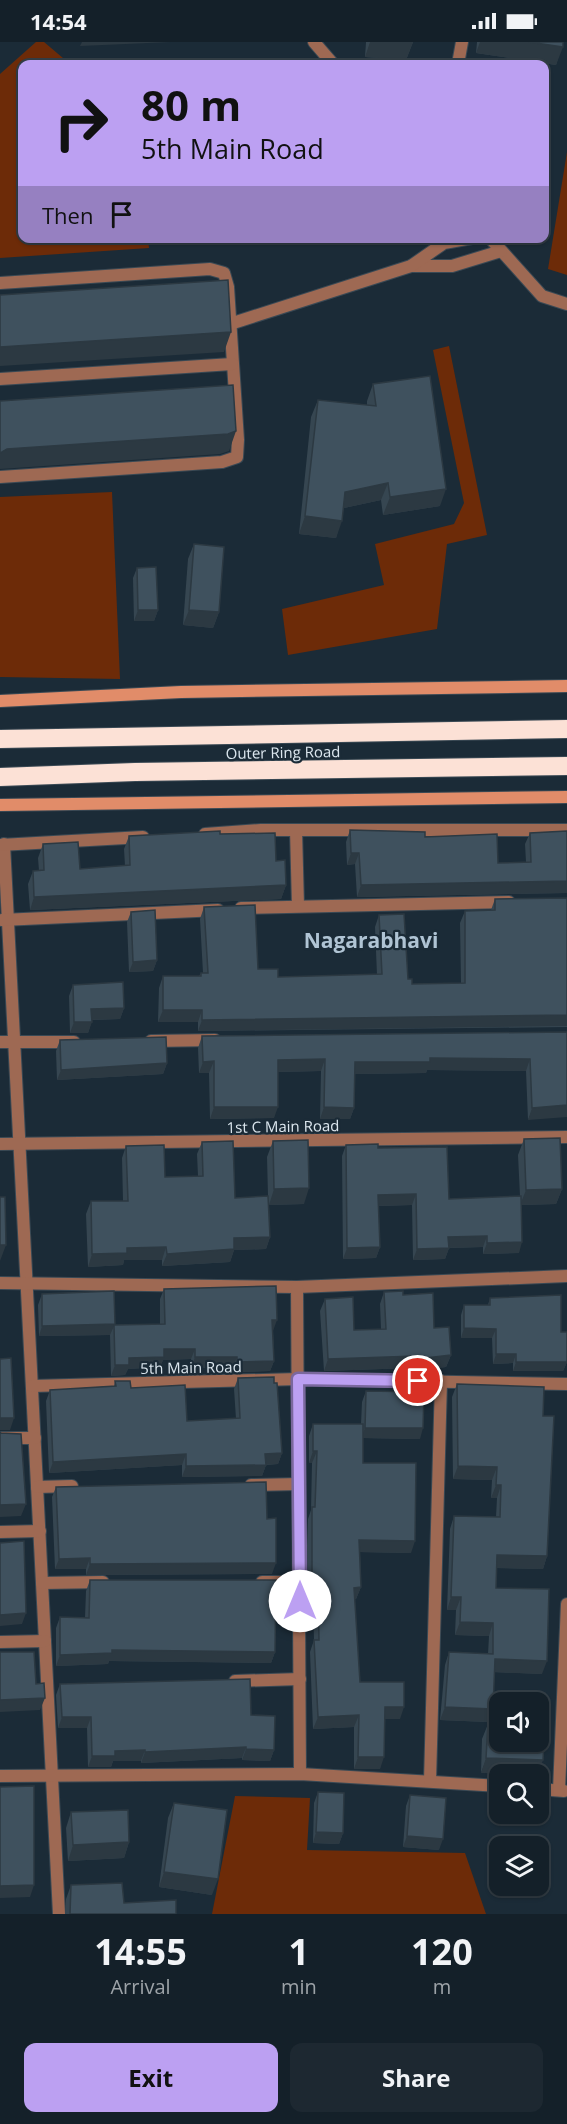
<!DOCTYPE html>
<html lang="en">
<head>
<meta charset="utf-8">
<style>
  :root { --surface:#142029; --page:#1d2831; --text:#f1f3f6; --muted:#9da3a8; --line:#333e46; --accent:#bca0f2 }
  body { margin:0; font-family:"Open Sans",sans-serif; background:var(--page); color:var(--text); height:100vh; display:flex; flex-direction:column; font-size:22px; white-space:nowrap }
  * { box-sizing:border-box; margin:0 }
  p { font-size:20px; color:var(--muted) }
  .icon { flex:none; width:33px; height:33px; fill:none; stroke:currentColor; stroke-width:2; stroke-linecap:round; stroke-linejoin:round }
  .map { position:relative; height:1872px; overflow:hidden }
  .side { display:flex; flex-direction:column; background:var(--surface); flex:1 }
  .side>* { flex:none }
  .guide { position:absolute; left:18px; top:18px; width:531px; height:183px; border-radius:12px; box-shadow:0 2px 4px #0004,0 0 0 2px var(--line); background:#bca0f2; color:#111; overflow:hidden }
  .tools { position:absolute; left:489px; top:1650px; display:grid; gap:12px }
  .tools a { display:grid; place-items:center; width:60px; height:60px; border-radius:12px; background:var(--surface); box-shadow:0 2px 4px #0004,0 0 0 2px var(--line); font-size:30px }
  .pin { position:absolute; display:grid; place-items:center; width:51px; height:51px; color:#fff; margin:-26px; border:3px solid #fff; border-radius:50%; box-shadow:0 2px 6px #0007 }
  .me { position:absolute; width:66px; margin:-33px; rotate:0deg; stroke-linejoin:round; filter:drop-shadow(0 0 4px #0008) }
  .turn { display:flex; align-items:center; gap:21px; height:126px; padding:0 24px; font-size:27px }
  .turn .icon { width:78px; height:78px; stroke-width:2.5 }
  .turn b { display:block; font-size:42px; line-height:51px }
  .then { display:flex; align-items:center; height:57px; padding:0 24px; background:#0003; gap:12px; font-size:22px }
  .eta { display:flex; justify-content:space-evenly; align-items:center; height:102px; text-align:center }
  .eta b { font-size:36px; font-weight:700; line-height:42px }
  .action { display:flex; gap:12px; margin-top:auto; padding:12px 24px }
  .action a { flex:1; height:69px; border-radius:12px; background:var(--accent); color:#111; font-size:24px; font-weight:700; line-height:69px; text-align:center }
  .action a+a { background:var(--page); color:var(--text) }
  .status { display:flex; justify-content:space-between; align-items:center; height:42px; padding:0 30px; background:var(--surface); direction:ltr }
  .status svg { height:16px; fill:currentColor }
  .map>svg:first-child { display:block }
</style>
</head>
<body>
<div class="status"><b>14:54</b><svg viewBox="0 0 49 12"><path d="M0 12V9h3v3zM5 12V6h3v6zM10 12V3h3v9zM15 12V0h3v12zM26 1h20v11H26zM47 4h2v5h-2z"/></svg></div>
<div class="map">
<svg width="567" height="1872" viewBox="0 0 567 1872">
  <rect width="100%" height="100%" fill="#1b2b37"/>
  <!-- green -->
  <g fill="#6d2b08">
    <path d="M36,0H44L70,22H22V196L148,197L149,206L0,216V32Z"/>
    <path d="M567,110V233L548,227Z"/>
    <path d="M449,304L487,493L447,502L437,587L288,613L282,567L384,543L375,502L454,482L464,461L433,308Z"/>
    <path d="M112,450L120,637L0,635V455Z"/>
    <path d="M235,1754L310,1756L307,1808L465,1811L486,1872H212Z"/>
  </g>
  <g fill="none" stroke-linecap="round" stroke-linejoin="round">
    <defs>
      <g id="street">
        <path d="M314,0L333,22"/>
        <path d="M458,22L462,0"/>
        <path d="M490,196L542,254L567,262"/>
        <path d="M411,224H452L501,209"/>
        <path d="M0,241L210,227L224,231L228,245L238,398L237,415L222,420L0,435"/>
        <path d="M230,282L411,224L444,201L472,196"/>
        <path d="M0,337L232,322"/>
        <path d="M296,788L298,864"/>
        <path d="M205,792L261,788H567"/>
        <path d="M4,802L59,1872"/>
        <path d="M0,803L143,795"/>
        <path d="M241,866L509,860"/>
        <path d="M2,878L218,868"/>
        <path d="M151,999L215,998"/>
        <path d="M0,1000H74"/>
        <path d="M0,1102L567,1095"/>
        <path d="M0,1241L297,1245L567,1234"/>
        <path d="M297,1245L300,1732"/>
        <path d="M32,1344L298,1337L567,1342"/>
        <path d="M0,1396H35"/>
        <path d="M251,1443L299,1442"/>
        <path d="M37,1445L72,1444"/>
        <path d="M0,1490L40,1489"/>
        <path d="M262,1540H299"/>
        <path d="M42,1541L103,1540"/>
        <path d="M0,1600L45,1599"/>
        <path d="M235,1639L300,1637"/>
        <path d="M0,1734L300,1732L500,1744"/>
        <path d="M430,1739L441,1339"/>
        <path d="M538,1747L564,1749"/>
        <path d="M559,1748L567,1562"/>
      </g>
      <g id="secondary">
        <path d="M0,659L181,650L567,644"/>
        <path d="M0,763L567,755"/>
      </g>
      <g id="highway">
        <path d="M0,697L567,687"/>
        <path d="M0,735L135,730L567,724"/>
      </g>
    </defs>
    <!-- street casing -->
    <use href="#street" stroke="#3a4954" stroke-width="14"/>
    <!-- secondary casing -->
    <use href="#secondary" stroke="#3a4954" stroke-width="14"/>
    <!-- highway casing -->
    <use href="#highway" stroke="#3a4954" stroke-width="20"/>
    <!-- street -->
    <use href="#street" stroke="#9e6953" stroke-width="12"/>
    <!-- secondary -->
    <use href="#secondary" stroke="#e18c69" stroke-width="12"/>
    <!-- highway -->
    <use href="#highway" stroke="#fce1d6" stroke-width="18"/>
  </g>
  <!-- wall -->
  <g fill="#364651">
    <path d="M366,0H413L406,18L365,15Z"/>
    <path d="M477,0H563L556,23L476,11Z"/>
    <path d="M373,342L440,464L383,473L381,458L344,466L336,496L299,492L311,375L318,358L367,363V359Z"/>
    <path d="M194,502L219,570L213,586L183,583L188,517Z"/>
    <path d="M137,526L158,568L154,579H134L133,536Z"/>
    <path d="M350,788L425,795L498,821L526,820L525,802L530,791L567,789V851L357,855L355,822L347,823L346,800Z"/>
    <path d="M220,792L276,819L286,843L281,857L30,868L28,842L33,829H39L38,816L43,802L80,827L125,824L124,807L129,794Z"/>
    <path d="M567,856V985L198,989V980H158L159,946L163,934H199L201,931H203L200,877L204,865L258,927L278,935L377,933L375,885L379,873L408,937L412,942L461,941L460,881L465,869L491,868L495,857Z"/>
    <path d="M131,870L157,918L153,929L129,930L127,880Z"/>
    <path d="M73,943L124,966L120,977L92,978L88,991H70L69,954Z"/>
    <path d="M567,990L528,1078L526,1029L427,1028L426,1031L355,1032L354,1066L350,1077H320L321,1029L278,1030L274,1076L210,1077L209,1031H199L198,1006L202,994Z"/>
    <path d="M60,998L167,1021L163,1032L57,1038L56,1009Z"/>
    <path d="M524,1097L562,1147L556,1162L521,1163L519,1211L483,1212V1205L449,1206L445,1217L413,1218L412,1163L378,1164L380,1205L376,1216L343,1217L342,1114L346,1103L378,1106L449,1157L520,1154L518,1113Z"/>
    <path d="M273,1099L304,1162L269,1163L270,1195L266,1207L234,1208L230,1220L162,1224V1218H124L123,1223L88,1225L86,1172L91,1159H123L122,1116L126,1104L165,1135L198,1134L197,1112L202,1100L235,1156L268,1154L267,1115Z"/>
    <path d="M164,1247L273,1289L274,1319L270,1329L233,1330V1325L191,1326V1317L163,1318L160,1325L128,1327L125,1333L111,1334L110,1293L39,1294L38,1263L42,1252L115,1282V1283L160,1282V1257Z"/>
    <path d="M384,1250L403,1253L434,1286L451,1313L446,1325L412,1329V1326L324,1329L320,1269L325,1257L354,1288L381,1287L380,1262Z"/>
    <path d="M490,1256L561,1290L567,1320L563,1329H513V1321L493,1322L492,1296H461V1273L464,1263H488Z"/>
    <path d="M238,1336L282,1411L278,1422L266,1423L262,1434L182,1435V1423L49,1431L46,1359L50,1348L114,1344L115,1339L131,1346L187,1379L236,1377L234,1347Z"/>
    <path d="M457,1342L543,1374L547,1514L543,1527L496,1526V1546L542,1632L494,1630L488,1680L440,1678L445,1623L449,1610L488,1612L489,1594L455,1593L456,1568H447L450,1487L454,1474L496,1475L497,1456H491L492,1438L453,1437L452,1355Z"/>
    <path d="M366,1349L420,1397L363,1396V1421L411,1511L360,1510L361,1545L356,1557H354L360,1640L400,1677H385L380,1727H354V1685L313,1687L310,1610L314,1598L313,1558H308L307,1504L308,1477L311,1468L312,1421H309V1394L313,1382H361L362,1360Z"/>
    <path d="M56,1445L267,1477L272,1532L86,1533V1527H55L52,1455Z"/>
    <path d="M90,1538L275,1610L271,1621L109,1619L108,1622L56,1624V1586L60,1575L85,1576L86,1549Z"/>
    <path d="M60,1642L251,1673L274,1708L270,1719L242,1718V1716L141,1721V1719H113L111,1725H88L87,1686H58L56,1653Z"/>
    <path d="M488,1682H500L481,1731L482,1697Z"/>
    <path d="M318,1750L343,1791L339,1802L313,1801L314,1761Z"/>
    <path d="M410,1753L439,1808L403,1805L406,1764Z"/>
    <path d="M174,1761L212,1853L159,1845L168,1776Z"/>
    <path d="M71,1770L129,1800L124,1816L68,1819L66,1786Z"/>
    <path d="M71,1843L124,1861L176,1872H65L66,1857Z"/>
  </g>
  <!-- shaded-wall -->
  <g fill="#2c3942">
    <path d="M82,0H171L80,4Z"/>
    <path d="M370,0H413L406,18L365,15Z"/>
    <path d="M480,0H529L563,5L556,23L476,11Z"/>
    <path d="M231,290L224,310L0,324V305Z"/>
    <path d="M236,389L229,409L220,412L0,427V411L7,407Z"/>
    <path d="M388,441L381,458L339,467L345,450Z"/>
    <path d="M446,447L440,464L383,473L390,455Z"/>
    <path d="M305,474L342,479L336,496L299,492Z"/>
    <path d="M138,568H158L154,579H134Z"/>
    <path d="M189,568L219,570L213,586L183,583Z"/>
    <path d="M351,811H359L355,822L347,823Z"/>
    <path d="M567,839V851L357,855L361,843Z"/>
    <path d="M286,843L281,857L30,868L34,855Z"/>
    <path d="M157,918L153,929L129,930L133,920Z"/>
    <path d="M124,966L120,977L87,978L91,967Z"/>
    <path d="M163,968H202L198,980H158Z"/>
    <path d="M567,973V984L198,989L202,978Z"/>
    <path d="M74,980H92L88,991H70Z"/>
    <path d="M430,1016L530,1017L526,1029L427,1028L426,1031L351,1032L355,1020Z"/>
    <path d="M325,1017L321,1029L274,1030L278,1018Z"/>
    <path d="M214,1019L209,1031H199L203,1020Z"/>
    <path d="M167,1021L163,1032L57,1038L61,1028Z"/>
    <path d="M567,1063V1075L528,1078L532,1066Z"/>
    <path d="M214,1065H278L274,1076L210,1077Z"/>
    <path d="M324,1065L354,1066L350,1077H320Z"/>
    <path d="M309,1146L304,1162L269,1163L274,1147Z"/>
    <path d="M562,1147L556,1162L520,1163L526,1148Z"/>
    <path d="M416,1152L412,1163L374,1164L378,1153Z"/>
    <path d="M487,1194L483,1205L444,1206L448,1195Z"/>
    <path d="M270,1195L266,1207L234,1208L230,1220L162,1224L167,1212L234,1196Z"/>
    <path d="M522,1200L519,1211L483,1212L487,1201Z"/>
    <path d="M0,1203H6L0,1219Z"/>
    <path d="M166,1205L162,1218H124L123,1223L88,1225L92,1212L127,1206Z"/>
    <path d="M380,1205L376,1216L343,1217L347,1206Z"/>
    <path d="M449,1206L445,1217L413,1218L417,1207Z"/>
    <path d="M272,1278H277L273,1289H268Z"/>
    <path d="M115,1282L110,1293L39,1294L42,1284Z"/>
    <path d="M464,1286L496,1287L492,1296H461Z"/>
    <path d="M164,1307H195L191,1317L163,1318L160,1325L128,1327L125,1333L111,1334L115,1323L129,1316Z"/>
    <path d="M496,1312H516L513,1321L493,1322Z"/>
    <path d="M451,1313L446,1325L412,1329L417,1317Z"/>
    <path d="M416,1314L412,1326L324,1329L328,1317Z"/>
    <path d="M195,1315H237L233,1325L191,1326Z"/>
    <path d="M274,1319L270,1329L233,1330L237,1320Z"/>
    <path d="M516,1320H567L563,1329H513Z"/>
    <path d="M1,1376H14L10,1388H0V1378Z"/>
    <path d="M365,1386H423L420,1397L361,1396Z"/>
    <path d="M313,1409H317L312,1421H309Z"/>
    <path d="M282,1411L278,1422L262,1423L265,1412Z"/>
    <path d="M186,1412L182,1423L49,1431L53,1420Z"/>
    <path d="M266,1423L262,1434L182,1435L186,1424Z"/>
    <path d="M458,1424L497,1425L492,1438L453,1437Z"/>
    <path d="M496,1443H501L497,1456H491Z"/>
    <path d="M26,1462L21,1474L0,1475V1463Z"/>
    <path d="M359,1498L415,1499L411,1511L355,1510Z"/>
    <path d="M497,1513L547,1514L543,1527L492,1526Z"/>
    <path d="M90,1516L86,1527H55L59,1517Z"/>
    <path d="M276,1521L272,1532L86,1533L90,1522Z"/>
    <path d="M361,1545L356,1557H349L354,1546Z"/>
    <path d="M312,1546H318L313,1558H308Z"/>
    <path d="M451,1555H461L456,1568H447Z"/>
    <path d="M26,1571L22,1582L0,1584V1573Z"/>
    <path d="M460,1580L493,1581L489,1594L455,1593Z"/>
    <path d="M112,1608L275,1610L271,1621L109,1619L108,1622L56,1624L60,1613Z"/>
    <path d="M495,1617L547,1619L542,1632L490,1630Z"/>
    <path d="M45,1656L40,1668L0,1670V1658Z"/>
    <path d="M385,1665H404L400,1677H381Z"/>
    <path d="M445,1665L493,1667L488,1680L440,1678Z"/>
    <path d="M359,1673L354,1685L313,1687L318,1675Z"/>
    <path d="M62,1675H91L87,1686H58Z"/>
    <path d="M246,1705L242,1716L141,1721L145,1710Z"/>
    <path d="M246,1707L274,1708L270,1719L242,1718Z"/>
    <path d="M145,1708L141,1719H113L111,1725H88L92,1714L115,1709Z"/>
    <path d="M358,1715H384L380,1727H354Z"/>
    <path d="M486,1716L543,1718L538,1732L481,1731Z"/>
    <path d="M316,1790L343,1791L339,1802L313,1801Z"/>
    <path d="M407,1794L443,1797L439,1808L403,1805Z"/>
    <path d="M129,1800L124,1816L68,1819L73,1803Z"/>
    <path d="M164,1830L218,1837L212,1853L159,1845Z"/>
    <path d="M34,1843L30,1855L0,1856V1844Z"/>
  </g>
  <!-- building -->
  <g fill="#3f515e" stroke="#2c3942" stroke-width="1.5">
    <path d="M529,0H563V5Z"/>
    <path d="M228,238L231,290L0,305V253Z"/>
    <path d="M430,334L446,447L390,455L388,441L345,450L342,479L305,474L318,358L376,364L373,342Z"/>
    <path d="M233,343L236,389L228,392L7,407L0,411V359Z"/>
    <path d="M194,502L224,505L219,570L189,568Z"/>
    <path d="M156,525L158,568H138L137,526Z"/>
    <path d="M350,788L425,790V795L497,792L498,821L531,820L530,791L567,789V839L361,843L359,811H351Z"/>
    <path d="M220,789V792L275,791L276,819L285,818L286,843L34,855L33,829L44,828L43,802L78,800L80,827L130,823L129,794Z"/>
    <path d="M567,856V973L202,978V968H163V934H201V931H208L204,865L255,863L258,927H278V935L382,932L379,873L404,872L408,937H412V942L465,941V869L495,868V857Z"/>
    <path d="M155,868L157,918L133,920L131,870Z"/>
    <path d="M123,940L124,966L91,967L92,980H74L73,943Z"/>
    <path d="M567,990V1063L532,1066L530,1017L430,1016V1020H355L354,1066L324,1065L325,1017L278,1018V1065H214V1019L203,1020L202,994Z"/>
    <path d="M166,995L167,1021L61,1028L60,998Z"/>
    <path d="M560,1096L562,1147L526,1148L524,1097Z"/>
    <path d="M308,1098L309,1146L274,1147L273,1099Z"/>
    <path d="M233,1099L235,1156L268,1154L270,1195L234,1196V1207L167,1212L166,1205L127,1206V1211L92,1212L91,1159H128L126,1104L164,1103L165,1135L203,1134L202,1100Z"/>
    <path d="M378,1102V1106L447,1105L449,1157L521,1154L522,1200L487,1201V1194L448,1195L449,1206L417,1207L416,1152L378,1153L380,1205L347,1206L346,1103Z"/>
    <path d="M0,1155H5L6,1203H0Z"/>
    <path d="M276,1244L277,1278H272L274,1319L237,1320V1315H195V1307H164V1315L129,1316V1323H115L114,1283L165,1282L164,1247Z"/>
    <path d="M114,1249L115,1282L42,1284V1252Z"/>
    <path d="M403,1249V1253L433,1251L434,1286L449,1285L451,1313L417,1317L416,1314L328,1317L325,1257L353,1255L354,1288L386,1287L384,1250Z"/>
    <path d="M561,1253V1290H567V1320H516V1312H496V1287L464,1286V1263H490V1256Z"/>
    <path d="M11,1316L14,1376H1L0,1378V1317Z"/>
    <path d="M274,1335V1341H277L282,1411L265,1412L266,1423L186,1424V1412L53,1420L50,1348L116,1344L115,1339H130L131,1346L185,1343L187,1379L240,1376L238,1336Z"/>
    <path d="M457,1342L544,1345L543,1374H554L547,1514L497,1513L496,1546L549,1547L547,1619L495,1617L493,1667L445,1665L449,1610L493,1612V1581L460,1580L461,1555H451L454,1474L500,1475L501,1443H496L497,1425L458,1424Z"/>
    <path d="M366,1349L424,1350L423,1386H365Z"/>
    <path d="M313,1382H363V1421H416L415,1499L359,1498L361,1545L354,1546L360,1640H404V1665H385L384,1715H358L359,1673L318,1675L314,1598H319L318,1546H312V1465H315L317,1409H313Z"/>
    <path d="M0,1390L1,1391L21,1392L26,1462L0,1463Z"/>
    <path d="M266,1440L267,1477L276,1476V1521L90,1522V1516L59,1517L56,1445Z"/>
    <path d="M24,1499L26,1571L0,1573V1501Z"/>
    <path d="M90,1538H276L275,1610L112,1608V1611L60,1613V1575L89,1576Z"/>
    <path d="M0,1610H34L36,1642L44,1641L45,1656L0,1658Z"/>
    <path d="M250,1637L251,1673L275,1674L274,1708L246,1707V1705L145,1710V1708L115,1709V1714H92L91,1675H62L60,1642Z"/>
    <path d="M488,1682H500V1700H538V1683H545L543,1718L486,1716Z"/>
    <path d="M34,1744V1843L0,1844V1745Z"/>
    <path d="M318,1750L344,1751L343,1791L316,1790Z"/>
    <path d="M410,1753L446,1756L443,1797L407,1794Z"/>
    <path d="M174,1761L227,1768L218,1837L164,1830Z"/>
    <path d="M128,1768L129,1800L73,1803L71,1770Z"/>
    <path d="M122,1841L124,1861L176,1858V1872H70L71,1843Z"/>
  </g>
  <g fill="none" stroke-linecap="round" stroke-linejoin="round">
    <defs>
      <path id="route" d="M300,1559L298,1337L418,1339"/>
    </defs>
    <!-- route casing -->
    <use href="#route" stroke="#7a689d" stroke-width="15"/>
    <!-- route -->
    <use href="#route" stroke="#bca0f2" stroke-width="10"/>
  </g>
  <g text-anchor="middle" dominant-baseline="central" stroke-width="4.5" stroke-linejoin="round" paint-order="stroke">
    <!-- street labels -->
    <g font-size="15" fill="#dbe6ee" stroke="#1b2b37">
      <text transform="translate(283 710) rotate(-1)">Outer Ring Road</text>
      <text transform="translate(283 1084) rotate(-1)">1st C Main Road</text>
      <text transform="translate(191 1325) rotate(-1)">5th Main Road</text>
    </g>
    <!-- district labels -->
    <g font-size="21" font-weight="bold" fill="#b0c4d4" stroke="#1b2b37">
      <text x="371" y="898">Nagarabhavi</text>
    </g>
  </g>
</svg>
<div class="tools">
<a><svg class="icon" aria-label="sound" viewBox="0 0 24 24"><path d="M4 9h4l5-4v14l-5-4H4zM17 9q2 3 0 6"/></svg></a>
<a><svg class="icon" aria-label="search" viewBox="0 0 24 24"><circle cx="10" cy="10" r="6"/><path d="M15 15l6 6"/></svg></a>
<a><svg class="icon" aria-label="layers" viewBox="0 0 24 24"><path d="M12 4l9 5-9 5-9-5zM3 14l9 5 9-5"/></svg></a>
</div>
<div class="pin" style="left:418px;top:1339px;background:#d93025"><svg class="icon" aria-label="arrive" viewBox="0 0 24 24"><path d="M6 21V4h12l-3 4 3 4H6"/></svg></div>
<svg class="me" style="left:300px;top:1559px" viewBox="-20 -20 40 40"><circle r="19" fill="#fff"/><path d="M0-13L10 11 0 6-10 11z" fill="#bca0f2"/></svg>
<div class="guide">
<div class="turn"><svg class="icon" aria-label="right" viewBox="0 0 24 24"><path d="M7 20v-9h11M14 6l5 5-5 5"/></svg><div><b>80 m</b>5th Main Road</div></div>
<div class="then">Then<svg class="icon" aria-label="arrive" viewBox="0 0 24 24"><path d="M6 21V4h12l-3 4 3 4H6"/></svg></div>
</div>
</div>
<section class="side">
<div class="eta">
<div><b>14:55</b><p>Arrival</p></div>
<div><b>1</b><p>min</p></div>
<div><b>120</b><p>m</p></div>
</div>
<div class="action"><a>Exit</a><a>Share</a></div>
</section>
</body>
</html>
